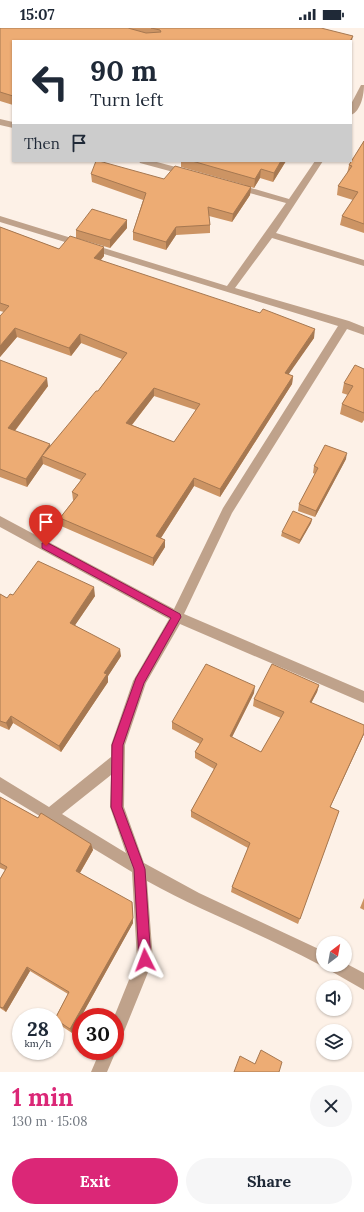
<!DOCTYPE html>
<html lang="en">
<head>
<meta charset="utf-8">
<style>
  :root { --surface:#fff; --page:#f6f6f7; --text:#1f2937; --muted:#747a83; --accent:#db2777 }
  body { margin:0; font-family:Lora,serif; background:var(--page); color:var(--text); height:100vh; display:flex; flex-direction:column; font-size:15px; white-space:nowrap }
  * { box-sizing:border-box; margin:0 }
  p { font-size:13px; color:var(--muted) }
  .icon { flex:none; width:22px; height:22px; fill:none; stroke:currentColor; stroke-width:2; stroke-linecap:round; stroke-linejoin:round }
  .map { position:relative; height:1044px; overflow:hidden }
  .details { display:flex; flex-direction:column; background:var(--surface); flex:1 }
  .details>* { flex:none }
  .guide { position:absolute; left:12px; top:12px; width:340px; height:122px; border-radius:0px; box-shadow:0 1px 3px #0004; background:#fff; color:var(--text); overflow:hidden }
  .needle { width:26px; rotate:31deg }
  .controls { position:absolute; left:316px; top:908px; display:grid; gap:8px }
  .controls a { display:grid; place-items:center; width:36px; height:36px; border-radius:50%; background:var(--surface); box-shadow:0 1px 3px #0004; font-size:20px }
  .speed { position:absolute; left:12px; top:980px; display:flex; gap:8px; font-size:20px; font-weight:700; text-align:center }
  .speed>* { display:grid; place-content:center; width:52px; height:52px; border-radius:50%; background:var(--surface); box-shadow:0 1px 3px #0004; line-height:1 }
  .speed small { font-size:10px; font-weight:400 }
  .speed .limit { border:6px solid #d22; background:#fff; color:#111 }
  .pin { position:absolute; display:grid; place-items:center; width:34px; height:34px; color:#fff; margin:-41px -17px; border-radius:50% 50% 50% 0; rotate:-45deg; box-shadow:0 0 4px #0007 }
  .pin .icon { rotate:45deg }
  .me { position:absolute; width:44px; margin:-22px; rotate:357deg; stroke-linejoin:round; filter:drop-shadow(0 0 3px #0008) }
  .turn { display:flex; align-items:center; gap:14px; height:84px; padding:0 12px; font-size:18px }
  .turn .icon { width:52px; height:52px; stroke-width:2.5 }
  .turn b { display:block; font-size:28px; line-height:34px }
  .then { display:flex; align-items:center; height:38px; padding:0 12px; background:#0003; gap:8px; font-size:15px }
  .round { display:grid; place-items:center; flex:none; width:42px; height:42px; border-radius:21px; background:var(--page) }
  .head { display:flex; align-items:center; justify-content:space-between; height:68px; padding:0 12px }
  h1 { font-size:24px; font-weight:800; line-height:30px; color:var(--accent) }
  .primary-button { display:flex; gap:8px; margin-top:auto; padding:8px 12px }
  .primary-button a { flex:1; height:46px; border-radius:24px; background:var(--accent); color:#fff; font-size:16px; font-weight:800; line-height:46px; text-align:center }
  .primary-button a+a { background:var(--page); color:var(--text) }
  .status { display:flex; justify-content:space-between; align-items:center; height:28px; padding:0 20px; background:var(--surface); direction:ltr }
  .status svg { height:11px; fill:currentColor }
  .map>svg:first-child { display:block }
</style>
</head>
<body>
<div class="status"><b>15:07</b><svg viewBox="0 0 49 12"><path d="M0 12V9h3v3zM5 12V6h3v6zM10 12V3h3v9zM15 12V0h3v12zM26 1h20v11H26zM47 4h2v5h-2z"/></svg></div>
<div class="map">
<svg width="364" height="1044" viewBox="0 0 364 1044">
  <rect width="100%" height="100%" fill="#fdf1e7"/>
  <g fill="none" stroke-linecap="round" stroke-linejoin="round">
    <!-- minor -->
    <g fill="#bfa28b" fill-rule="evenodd">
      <path d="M361,57H364C364,66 361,83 351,87V76Z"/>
      <path d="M0,91L13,94V100L0,97Z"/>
      <path d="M139,133H153L191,143L192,145L188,148L140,135Z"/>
      <path d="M315,133H323L276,205L364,232V238L272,210L235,260L349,293L364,299V307L347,301L232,485L184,586L364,663V675L180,596L146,655L125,717L124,779L144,835L199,865L323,923V937H345V935L364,945V962L329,942L326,937L323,939L318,936C262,906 203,884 147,853L153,932L121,1011L115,1013L114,989L137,932L132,844L0,764V749L49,779L111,729V717L133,653L169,591L0,499V488L174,581L223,480L338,298L0,194V188L227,258L286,175L231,160V156L234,155L289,171ZM111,747L110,779L126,825L62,786Z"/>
      <path d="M115,1020L116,1023L107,1044H91L100,1023H115Z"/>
    </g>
  </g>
  <!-- wall -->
  <g fill="#cc9464" fill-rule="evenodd">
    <path d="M0,0H321L13,13V77L0,73Z"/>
    <path d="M364,113V205L340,197L342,188L353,172L337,167L338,158L347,146L349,137Z"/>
    <path d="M181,133H286L273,154L260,150L254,160L251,159L250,167L232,194L209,188L210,197V205L176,207L166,222L133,212V204L143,172L92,154L91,146L245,157L181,139Z"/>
    <path d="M0,199L59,221L104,219V228L100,233L314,310L288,346L293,348L292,356L220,469L194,458L161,510L165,512V519L153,538L61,498L60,490L73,473V472L72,464L81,452L43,436L27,459L0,449V332L48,358L15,403L50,418L98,363L122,331L81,315L71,328L17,309L0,329V288L4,284L0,283ZM154,368L196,382L174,414L132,397Z"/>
    <path d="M127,200L110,220L76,210V202Z"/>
    <path d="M364,341V392L362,395L340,386L342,376L348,367L342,365L344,355Z"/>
    <path d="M346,431L315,489L298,483L299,476L315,446L313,445L314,438Z"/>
    <path d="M312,491L311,495L299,516L281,508L282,504Z"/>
    <path d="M0,566L7,570L13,567L95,568L75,597L121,628L108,648V654L61,724L13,695L9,702L0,698Z"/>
    <path d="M319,657L317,664L311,675L364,706L330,779L339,783L298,896L231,864L232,859L248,820L191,789V783L214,741L195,730V724L200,716L172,701V694L254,665L232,709L261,724L281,690L253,678L254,671Z"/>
    <path d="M0,769L38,790L91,816L93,822L80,845L133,880V895L72,1005L57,995L55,992V990L68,966L30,943L6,984L0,980V851L5,842L0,840Z"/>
    <path d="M364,870V882L360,880Z"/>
  </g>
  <!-- shaded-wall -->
  <g fill="#a67851">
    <path d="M353,8L351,17V13H350Z"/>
    <path d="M281,133H286L273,154L274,145Z"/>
    <path d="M261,141L260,150L254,160L255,151Z"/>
    <path d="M251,159L250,167L232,194L233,186Z"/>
    <path d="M127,192V200L110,220V212Z"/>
    <path d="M176,199V207L166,222V214Z"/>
    <path d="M104,219V228L95,239L94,230Z"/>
    <path d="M15,300L17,309L0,329V318Z"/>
    <path d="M315,301L314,310L284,353L285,345Z"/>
    <path d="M80,306L81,315L71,328L69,320Z"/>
    <path d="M293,348L292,356L220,469V461Z"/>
    <path d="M47,350L48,358L10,409L8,400Z"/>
    <path d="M154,360V368L127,403L126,395Z"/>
    <path d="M50,416L52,424L42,428L43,436L27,459L26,451Z"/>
    <path d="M347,425L346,431L315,489L316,483Z"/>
    <path d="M194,450V458L157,516L156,508Z"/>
    <path d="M312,491L311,495L299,516L300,512Z"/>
    <path d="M165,512V519L153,538V530Z"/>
    <path d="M94,559L95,568L71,603L70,595Z"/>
    <path d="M120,621L121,628L108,648V654L61,724L59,718L104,645Z"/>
    <path d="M319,657L317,664L308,681L310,674Z"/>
    <path d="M255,658L254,665L229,715L230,708Z"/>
    <path d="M11,688L13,695L9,702L6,695Z"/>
    <path d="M364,705V706L328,784L330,779Z"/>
    <path d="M91,816L93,822L78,848L76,843Z"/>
    <path d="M132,874L133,895L72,1005L70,1001Z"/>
    <path d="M27,939L30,943L6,984L3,980Z"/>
  </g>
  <!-- building -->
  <g fill="#edac74" stroke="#a67851" fill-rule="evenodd">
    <path d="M0,0H128L146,5L161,4L160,2L151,0H321L353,8L350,13H13V68L0,64Z"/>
    <path d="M364,113V196L342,188L358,164L338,158L352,138L349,137Z"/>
    <path d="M96,133H99L164,151L175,138L251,159L233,186L208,179L210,197L176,199L166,214L133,204L146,165L91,146Z"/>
    <path d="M192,133H281L274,145L261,141L255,151Z"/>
    <path d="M92,181L127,192L110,212L76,202Z"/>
    <path d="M0,199L59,221L70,208L104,219L94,230L260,285L263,281L315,301L285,345L293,348L220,461L194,450L156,508L165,512L153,530L60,490L78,467L72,464L86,446L42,428L96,363H98L127,325L80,306L69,320L15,300L0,318V288L9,278L0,275ZM154,360L200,376L174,414L126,395Z"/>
    <path d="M0,332L47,350L8,400L50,416L26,451L0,441Z"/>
    <path d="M355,337L364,341V385L342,376L353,358L344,355Z"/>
    <path d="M325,417L347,425L316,483L299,476L318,440L314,438Z"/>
    <path d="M293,483L312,491L300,512L282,504Z"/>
    <path d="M38,533L94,559L70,595L120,621L104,645L107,646L59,718L11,688L6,695L0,693V566L7,570L10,566L13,567Z"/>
    <path d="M206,636L255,658L230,708L261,724L284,684L254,671L272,636L319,657L310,674L364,697V705L330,779L339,783L300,891L232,859L250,815L191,783L217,736L195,724L203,711L172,694Z"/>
    <path d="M0,769L38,790L41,785L91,816L76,843L132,874L133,890L70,1001L55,991L69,964L27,939L3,980L0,979V851L7,839L0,835Z"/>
    <path d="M261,1022L282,1034L279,1044H234L240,1028L255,1036Z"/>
  </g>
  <!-- route -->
  <path fill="#db2777" stroke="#8e194d" d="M46,514L180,586L181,589L144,655L123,717L122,779L145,841L151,932L149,936L145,938L141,936L139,932L134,841L111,779L112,717L136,650L171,590L42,520V515Z"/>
</svg>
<div class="controls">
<a><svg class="needle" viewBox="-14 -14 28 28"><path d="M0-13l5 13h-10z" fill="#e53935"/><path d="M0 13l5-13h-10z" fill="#747a83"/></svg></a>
<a><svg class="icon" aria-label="sound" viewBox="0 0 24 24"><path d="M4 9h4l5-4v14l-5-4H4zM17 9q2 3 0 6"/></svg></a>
<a><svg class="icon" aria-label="layers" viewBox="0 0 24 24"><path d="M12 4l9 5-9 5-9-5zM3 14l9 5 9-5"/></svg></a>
</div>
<div class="speed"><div>28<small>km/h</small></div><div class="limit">30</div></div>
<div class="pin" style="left:46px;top:518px;background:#d93025"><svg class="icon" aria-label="arrive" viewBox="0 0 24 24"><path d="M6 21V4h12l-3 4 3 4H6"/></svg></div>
<svg class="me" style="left:145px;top:932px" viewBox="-20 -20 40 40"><path d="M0-17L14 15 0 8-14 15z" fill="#db2777" stroke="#fff" stroke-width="4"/></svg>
<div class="guide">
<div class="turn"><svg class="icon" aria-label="left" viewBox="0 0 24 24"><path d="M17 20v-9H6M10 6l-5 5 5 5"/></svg><div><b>90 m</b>Turn left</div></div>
<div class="then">Then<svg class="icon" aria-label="arrive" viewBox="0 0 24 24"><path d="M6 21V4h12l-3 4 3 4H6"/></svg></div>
</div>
</div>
<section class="details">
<div class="head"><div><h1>1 min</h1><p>130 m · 15:08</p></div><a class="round"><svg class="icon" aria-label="close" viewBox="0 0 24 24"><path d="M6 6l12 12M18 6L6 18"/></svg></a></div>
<div class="primary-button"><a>Exit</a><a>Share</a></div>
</section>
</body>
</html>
